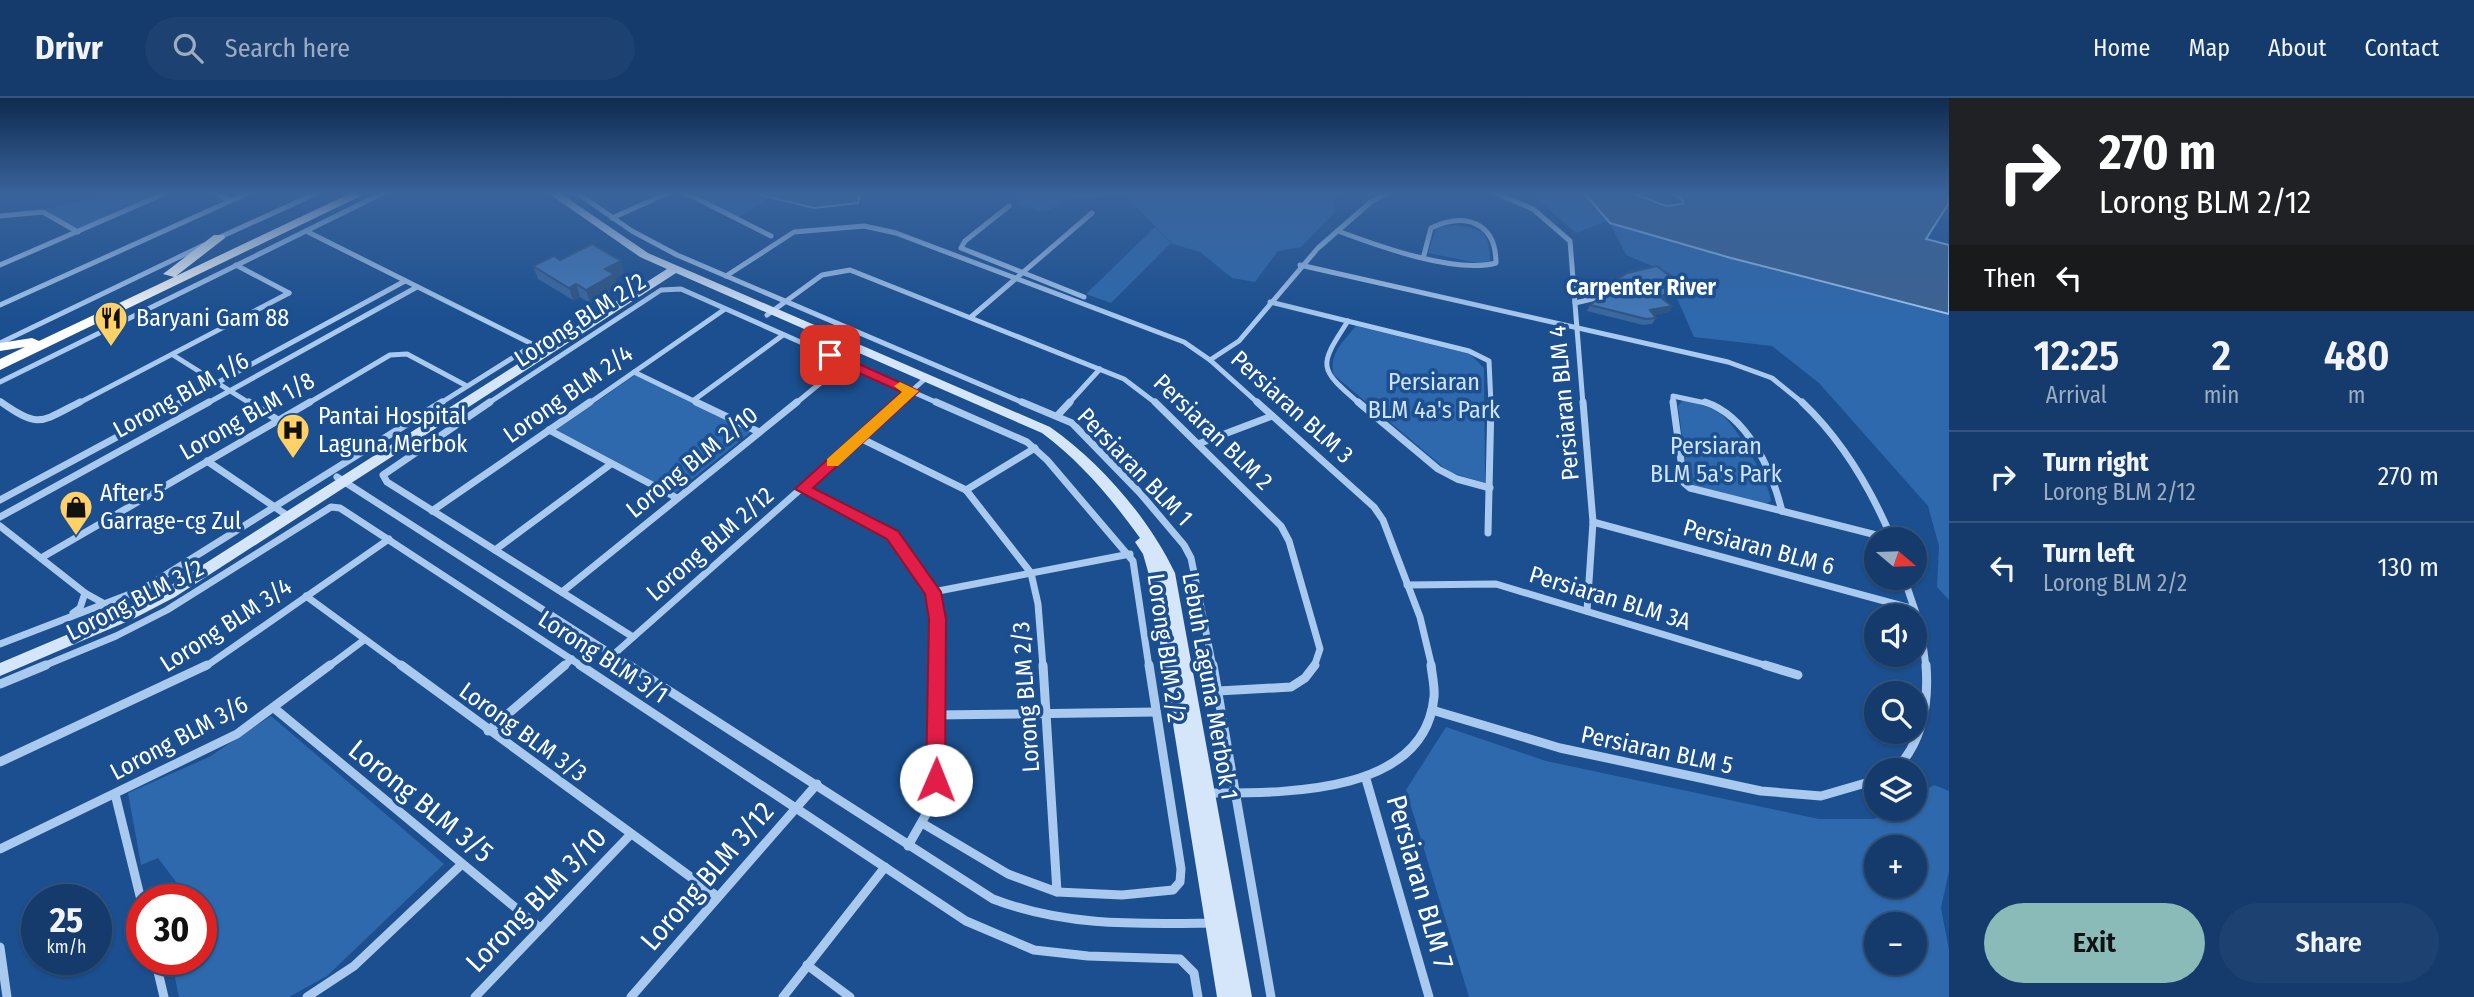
<!DOCTYPE html>
<html lang="en">
<head>
<meta charset="utf-8">
<style>
  :root { --surface:#143b6b; --page:#1d4271; --text:#f1f3f6; --muted:#9dadc1; --line:#33557e; --accent:#8bbbb9 }
  body { margin:0; font-family:"Fira Sans Condensed",sans-serif; background:var(--page); color:var(--text); height:100vh; display:flex; flex-direction:column; font-size:26px; white-space:nowrap }
  * { box-sizing:border-box; margin:0 }
  p { font-size:23px; color:var(--muted) }
  .icon { flex:none; width:38px; height:38px; fill:none; stroke:currentColor; stroke-width:2; stroke-linecap:round; stroke-linejoin:round }
  .map { position:relative; flex:1; overflow:hidden }
  .sheet { display:flex; flex-direction:column; background:var(--surface); width:525px }
  .sheet>* { flex:none }
  .guide { background:#202124; color:#fff; overflow:hidden }
  .needle { width:46px; rotate:109deg }
  .controls { position:absolute; left:1864px; top:429px; display:grid; gap:14px }
  .controls a { display:grid; place-items:center; width:63px; height:63px; border-radius:50%; background:var(--surface); box-shadow:0 2px 5px #0004,0 0 0 2px var(--line); font-size:35px }
  .speed { position:absolute; left:21px; top:786px; display:flex; gap:14px; font-size:35px; font-weight:700; text-align:center }
  .speed>* { display:grid; place-content:center; width:91px; height:91px; border-radius:50%; background:var(--surface); box-shadow:0 2px 5px #0004,0 0 0 2px var(--line); line-height:1 }
  .speed small { font-size:18px; font-weight:400 }
  .speed .limit { border:10px solid #d22; background:#fff; color:#111 }
  .pin { position:absolute; display:grid; place-items:center; width:60px; height:60px; color:#fff; margin:-30px; border-radius:14px; box-shadow:0 4px 10px #0006 }
  .me { position:absolute; width:77px; margin:-38px; rotate:1deg; stroke-linejoin:round; filter:drop-shadow(0 0 5px #0008) }
  .turn { display:flex; align-items:center; gap:24px; height:147px; padding:0 35px; font-size:32px }
  .turn .icon { width:91px; height:91px; stroke-width:2.5 }
  .turn b { display:block; font-size:49px; line-height:60px }
  .then { display:flex; align-items:center; height:66px; padding:0 35px; background:#0003; gap:14px; font-size:26px }
  .eta { display:flex; justify-content:space-evenly; align-items:center; height:119px; text-align:center }
  .eta b { font-size:42px; font-weight:600; line-height:49px }
  .action { display:flex; gap:14px; margin-top:auto; padding:14px 35px }
  .action a { flex:1; height:80px; border-radius:42px; background:var(--accent); color:#111; font-size:28px; font-weight:600; line-height:80px; text-align:center }
  .action a+a { background:var(--page); color:var(--text) }
  ul { padding:0; list-style:none }
  li { display:flex; align-items:center; gap:21px; height:91px; padding:0 35px; border-top:2px solid var(--line) }
  li div { flex:1 }
  li b { display:block; font-size:26px }
  li em { font-style:normal }
  header { display:flex; align-items:center; gap:42px; box-sizing:border-box; height:98px; padding:0 35px; background:var(--surface); border-bottom:2px solid var(--line) }
  header strong { font-size:33px }
  nav { display:flex; gap:38px; margin-inline-start:auto; font-size:24px }
  .search { width:490px; height:63px; background:var(--page); display:flex; align-items:center; gap:18px; box-sizing:border-box; padding:0 24px; border-radius:38px; color:var(--muted); font-size:26px }
  main { display:flex; flex:1; min-height:0 }
  .map>svg:first-child { display:block }
</style>
</head>
<body>
<header>
<strong>Drivr</strong>
<div class="search"><svg class="icon" aria-label="search" viewBox="0 0 24 24"><circle cx="10" cy="10" r="6"/><path d="M15 15l6 6"/></svg>Search here</div>
<nav><a>Home</a><a>Map</a><a>About</a><a>Contact</a></nav>
</header>
<main>
<div class="map">
<svg width="1949" height="899" viewBox="0 0 1949 899">
  <rect width="100%" height="100%" fill="#1b4f8f"/>
  <!-- green -->
  <g fill="#2e69ad" fill-rule="evenodd">
    <path d="M121,95H162L79,131L41,112Z"/>
    <path d="M695,95H752L768,101L738,120Z"/>
    <path d="M1014,95H1342L1332,100L1335,114L1301,149L1278,153L1255,184L1232,180L1200,154L1173,146L1124,97L1063,102L1051,112L1037,113L1018,107Z"/>
    <path d="M1530,95H1584L1607,123L1576,135Z"/>
    <path d="M1610,125L1731,160L1949,216V502L1937,489L1939,448L1928,408L1819,285L1772,248L1694,239L1676,198L1671,176L1626,157Z"/>
    <path d="M1455,127C1484,131 1489,133 1490,163L1478,165L1428,155L1436,130Z"/>
    <path d="M1155,129L1171,145L1111,205L1086,196Z"/>
    <path d="M1356,228L1470,256L1484,270L1485,385L1449,374L1334,277C1328,256 1344,243 1356,228Z"/>
    <path d="M635,277L751,334L675,395L556,332Z"/>
    <path d="M1683,302C1697,306 1711,308 1723,318C1737,329 1770,385 1771,403L1765,406L1699,390L1688,383L1678,308Z"/>
    <path d="M271,618L444,766L327,878L289,899H179L174,875L179,861H201V802L189,801L158,760L141,767L128,695L209,659Z"/>
    <path d="M1446,629L1546,663L1819,721H1874L1893,711L1914,710L1915,698L1934,687L1949,693V773L1941,810L1949,852V899H1469L1406,692ZM1876,749H1914V788H1876ZM1876,826H1914V864H1876Z"/>
  </g>
  <!-- water -->
  <g fill="#3c6290" stroke="#9cc4f0" stroke-width="2">
    <path d="M752,95H860V96L858,105L814,110Z"/>
    <path d="M1584,95H1632L1666,108L1683,106L1682,101L1671,95H1949V105L1926,141L1949,147V216L1731,160L1610,125Z"/>
  </g>
  <g fill="none" stroke-linecap="round" stroke-linejoin="round">
    <!-- street-far2 -->
    <g stroke="#a9c9ee" stroke-width="5">
      <path d="M216,95L230,103"/>
      <path d="M577,95L632,133L677,157L1026,306"/>
      <path d="M686,95L771,138"/>
      <path d="M1495,95L1533,111L1570,143L1583,306"/>
      <path d="M1009,108L965,143L961,150L1084,199"/>
      <path d="M0,118L43,114L78,134"/>
      <path d="M612,120L668,95"/>
      <path d="M306,133L546,253"/>
      <path d="M1338,133C1378,148 1455,176 1496,165C1496,124 1465,114 1431,130L1424,157"/>
      <path d="M218,140L317,95"/>
      <path d="M0,167L166,95"/>
      <path d="M236,167L289,195"/>
      <path d="M1300,167L1728,264L1772,280L1804,306"/>
      <path d="M726,178L794,134L864,128L896,135L1184,244L1210,262L1259,306"/>
      <path d="M1270,204L1469,253L1489,263L1491,306"/>
      <path d="M1575,205L1613,196"/>
      <path d="M0,207L248,95"/>
      <path d="M767,217L822,177L850,172L1124,281L1157,306"/>
      <path d="M971,219L1092,115"/>
      <path d="M1348,223C1318,269 1318,270 1360,306"/>
      <path d="M0,245L204,147"/>
      <path d="M173,257L251,306"/>
      <path d="M1210,262L1239,243L1318,150L1372,103L1388,95"/>
      <path d="M634,274L700,306"/>
      <path d="M0,284L383,95"/>
      <path d="M694,302L783,237"/>
      <path d="M0,303L4,306"/>
      <path d="M77,306L289,195"/>
      <path d="M178,306L405,183"/>
      <path d="M206,306L417,189"/>
      <path d="M307,306L390,257L407,256L465,287"/>
      <path d="M439,306L533,247"/>
      <path d="M487,306L661,192L681,191L940,306"/>
      <path d="M588,306L725,211"/>
      <path d="M795,306L846,264"/>
      <path d="M897,306L926,280"/>
      <path d="M1068,306L1100,271"/>
      <path d="M1673,306V298L1710,306"/>
    </g>
    <!-- street-far1 -->
    <g stroke="#a9c9ee" stroke-width="7">
      <path d="M1,304C39,331 41,324 80,304"/>
      <path d="M249,304L278,322"/>
      <path d="M490,304L383,377L387,384L633,539"/>
      <path d="M696,304L759,334"/>
      <path d="M936,304L1027,344L1047,362L1133,463L1149,569"/>
      <path d="M1022,304L1072,325L1140,395L1184,447L1191,460L1213,569"/>
      <path d="M1155,304L1281,428L1289,443L1320,551L1314,569"/>
      <path d="M1257,304L1374,409L1383,422L1420,519L1432,569"/>
      <path d="M1358,304L1438,371L1457,381L1490,390"/>
      <path d="M1583,304L1593,424L1587,513"/>
      <path d="M1673,304L1684,385L1690,390L1782,413"/>
      <path d="M1705,304C1748,318 1772,373 1782,413"/>
      <path d="M1802,304C1842,342 1871,391 1892,441"/>
      <path d="M1057,318L1070,304"/>
      <path d="M549,332L677,400"/>
      <path d="M860,340L966,392L1031,475L1038,506L1043,569"/>
      <path d="M1198,346L1272,318"/>
      <path d="M207,363L288,418"/>
      <path d="M337,379L632,569"/>
      <path d="M802,391L892,437L933,494L936,505V569"/>
      <path d="M966,392L1035,350"/>
      <path d="M0,402L182,304"/>
      <path d="M432,413L590,304"/>
      <path d="M1782,413L1892,441"/>
      <path d="M0,419L209,304"/>
      <path d="M1593,424L1914,511"/>
      <path d="M0,428L85,495L103,505"/>
      <path d="M1488,435L1491,304"/>
      <path d="M495,452L611,366"/>
      <path d="M41,460L310,304"/>
      <path d="M1904,480L1921,530L1926,569"/>
      <path d="M1407,487L1496,486L1771,569"/>
      <path d="M562,494L797,304"/>
      <path d="M933,494L1130,456"/>
      <path d="M306,498L403,569"/>
      <path d="M73,515L80,510L85,495"/>
      <path d="M0,546L143,491L442,304"/>
      <path d="M613,557L899,304"/>
      <path d="M41,569L116,538L167,512L331,409L340,410L583,569"/>
      <path d="M205,569L389,441"/>
      <path d="M328,569L364,542"/>
      <path d="M563,569L572,561"/>
    </g>
    <!-- street -->
    <g stroke="#a9c9ee" stroke-width="9">
      <path d="M401,567L718,799"/>
      <path d="M580,567L966,823L1034,852L1088,858L1180,861L1194,875L1198,899"/>
      <path d="M629,567L993,801C1066,829 1137,826 1214,825"/>
      <path d="M1213,567L1271,899"/>
      <path d="M1765,567L1798,577"/>
      <path d="M0,586L46,567"/>
      <path d="M1218,593L1291,589L1305,580L1315,567"/>
      <path d="M274,610L540,830"/>
      <path d="M1432,612L1560,650L1761,693L1821,698L1876,682"/>
      <path d="M936,617L1156,614"/>
      <path d="M488,633L565,567"/>
      <path d="M0,664L207,567"/>
      <path d="M1895,672C1923,644 1929,606 1926,567"/>
      <path d="M1366,681L1429,899"/>
      <path d="M1207,695C1279,695 1425,699 1434,599C1435,589 1432,577 1431,567"/>
      <path d="M115,696L142,806"/>
      <path d="M922,725L1008,776L1057,794L1043,567"/>
      <path d="M908,748L929,711L936,682V567"/>
      <path d="M0,751L237,636L330,567"/>
      <path d="M1057,794L1122,797L1173,792L1180,784L1181,771L1149,567"/>
      <path d="M0,849L7,899"/>
      <path d="M155,861L164,899"/>
      <path d="M807,867L850,899"/>
      <path d="M307,899L354,868L462,766"/>
      <path d="M475,899L631,736"/>
      <path d="M631,899L817,686"/>
      <path d="M783,899L885,769"/>
    </g>
    <!-- secondary -->
    <path fill="#d6e6fa" fill-rule="evenodd" d="M548,95H560L648,155L1050,329C1101,365 1148,419 1175,475L1252,899H1217L1149,477L1143,456L1135,444L1140,440C1112,401 1080,363 1042,335L676,175L175,499L133,521L0,578V565L123,513L165,491L667,171L640,159Z"/>
    <!-- highway -->
    <path fill="#fff" fill-rule="evenodd" d="M351,95H367L0,272V261L25,249L0,253V245L32,240L39,243L174,179L163,176L214,137H224L225,140L176,178Z"/>
  </g>
  <!-- wall -->
  <g fill="#3a679d">
    <path d="M560,162L624,175L615,180L618,189L590,205L580,199L573,202L538,181L533,168Z"/>
    <path d="M1627,175L1682,188L1678,194L1664,201L1672,208L1669,214L1654,217L1656,220L1652,226L1643,227L1587,213L1590,207L1639,191L1636,188L1611,190L1614,184Z"/>
  </g>
  <!-- shaded-wall -->
  <g fill="#305480">
    <path d="M621,163L624,175L615,180L618,189L590,205L586,192L605,171Z"/>
    <path d="M576,186L580,199L573,202L569,190Z"/>
    <path d="M1682,188L1678,194L1656,205L1660,199Z"/>
    <path d="M1672,208L1669,214L1647,218L1650,212Z"/>
  </g>
  <!-- building -->
  <g fill="#4478b7" stroke="#305480" stroke-width="2">
    <path d="M592,146L621,163L605,171L614,176L586,192L576,186L569,190L533,168L554,158L560,162Z"/>
    <path d="M1657,168L1682,188L1660,199L1672,208L1650,212L1656,220L1646,221L1590,207L1606,195L1640,191L1642,186L1639,182L1614,184L1627,175Z"/>
  </g>
  <!-- sky -->
  <linearGradient id="sky" x2="0" y2="1"><stop stop-color="#0f2b4f"/><stop offset="0.43" stop-color="#39639b"/><stop offset="1" stop-color="#39639b" stop-opacity="0"/></linearGradient>
  <rect width="1949" height="221" fill="url(#sky)"/>
  <!-- route -->
  <path fill="#e11d48" stroke="#92132f" stroke-width="2" d="M830,253L919,293L813,390L898,433L941,494L946,521L945,682L942,688L936,691L929,688L926,682L929,521L925,496L887,441L795,391L902,294L825,260L824,257Z"/>
  <!-- slow -->
  <path fill="#f59e0b" d="M900,284L919,293L838,368H827V361L902,294L894,288Z"/>
  <!-- icons -->
  <defs>
    <symbol id="restaurant-pin" viewBox="-11 -11 22 30"><path d="M0 17L-7.5 6A9.5 9.5 0 1 1 7.5 6Z" fill="#ffd166" stroke="#1b4f8f"/><path d="M-5-6h1v4h1v-4h1v4h1v-4h1v5L-1.5 .5V6h-2V.5L-5-1ZM5-6V6H3V1.5H1.5Q1.5-4 5-6Z" fill="#111"/></symbol>
    <symbol id="hospital-pin" viewBox="-11 -11 22 30"><path d="M0 17L-7.5 6A9.5 9.5 0 1 1 7.5 6Z" fill="#ffd166" stroke="#1b4f8f"/><path d="M-5-5h3v3.5h4V-5h3V5h-3V1.5h-4V5h-3Z" fill="#111"/></symbol>
    <symbol id="shop-pin" viewBox="-11 -11 22 30"><path d="M0 17L-7.5 6A9.5 9.5 0 1 1 7.5 6Z" fill="#ffd166" stroke="#1b4f8f"/><path d="M-5-2.5h2.3a2.7 3.5 0 0 1 5.4 0H5L5.5 6h-11ZM-1.5-2.5h3a1.5 2.3 0 0 0-3 0Z" fill="#111"/></symbol>
  </defs>
  <g fill-rule="evenodd">
    <use href="#restaurant-pin" x="92" y="201" width="38" height="52"/>
    <use href="#hospital-pin" x="274" y="313" width="38" height="52"/>
    <use href="#shop-pin" x="57" y="390" width="38" height="52"/>
  </g>
  <g text-anchor="middle" dominant-baseline="central" stroke-width="7" stroke-linejoin="round" paint-order="stroke">
    <!-- far-quarter labels -->
    <g font-size="23" font-weight="bold" fill="#fff" stroke="#1b4f8f">
      <text x="1641" y="189">Carpenter River</text>
    </g>
    <!-- poi labels -->
    <g font-size="24" fill="#fff" stroke="#1b4f8f" text-anchor="start">
      <text x="136" y="220">Baryani Gam 88</text>
      <text x="318" y="318">Pantai Hospital<tspan x="318" dy="28">Laguna Merbok</tspan></text>
      <text x="100" y="395">After 5<tspan x="100" dy="28">Garrage-cg Zul</tspan></text>
    </g>
    <!-- street labels -->
    <g font-size="24" fill="#fff" stroke="#1b4f8f">
      <text transform="translate(580 222) rotate(-33)">Lorong BLM 2/2</text>
      <text transform="translate(568 296) rotate(-35)">Lorong BLM 2/4</text>
      <text transform="translate(181 297) rotate(-29)">Lorong BLM 1/6</text>
      <text transform="translate(1564 305) rotate(-95)">Persiaran BLM 4</text>
      <text transform="translate(1292 309) rotate(42)">Persiaran BLM 3</text>
      <text transform="translate(247 318) rotate(-30)">Lorong BLM 1/8</text>
      <text transform="translate(1213 334) rotate(44)">Persiaran BLM 2</text>
      <text transform="translate(692 364) rotate(-39)">Lorong BLM 2/10</text>
      <text transform="translate(1135 369) rotate(46)">Persiaran BLM 1</text>
      <text transform="translate(710 446) rotate(-41)">Lorong BLM 2/12</text>
      <text transform="translate(1759 449) rotate(15)">Persiaran BLM 6</text>
      <text transform="translate(1610 500) rotate(17)">Persiaran BLM 3A</text>
      <text transform="translate(135 502) rotate(-27)">Lorong BLM 3/2</text>
      <text transform="translate(226 527) rotate(-33)">Lorong BLM 3/4</text>
      <text transform="translate(1166 550) rotate(82)">Lorong BLM 2/2</text>
      <text transform="translate(603 559) rotate(33)">Lorong BLM 3/1</text>
      <text transform="translate(1210 588) rotate(80)">Lebuh Laguna Merbok 1</text>
      <text transform="translate(1026 599) rotate(-94)">Lorong BLM 2/3</text>
      <text transform="translate(523 634) rotate(36)">Lorong BLM 3/3</text>
      <text transform="translate(179 640) rotate(-28)">Lorong BLM 3/6</text>
      <text transform="translate(1657 652) rotate(12)">Persiaran BLM 5</text>
    </g>
    <!-- park labels -->
    <g font-size="24" fill="#cfe3fa" stroke="#1b4f8f">
      <text x="1434" y="284">Persiaran<tspan x="1434" dy="28">BLM 4a's Park</tspan></text>
      <text x="1716" y="348">Persiaran<tspan x="1716" dy="28">BLM 5a's Park</tspan></text>
    </g>
    <!-- near-street labels -->
    <g font-size="28" fill="#fff" stroke="#1b4f8f">
      <text transform="translate(421 703) rotate(39)">Lorong BLM 3/5</text>
      <text transform="translate(707 778) rotate(-49)">Lorong BLM 3/12</text>
      <text transform="translate(1420 784) rotate(74)">Persiaran BLM 7</text>
      <text transform="translate(536 802) rotate(-46)">Lorong BLM 3/10</text>
    </g>
  </g>
</svg>
<div class="controls">
<a><svg class="needle" viewBox="-14 -14 28 28"><path d="M0-13l5 13h-10z" fill="#e53935"/><path d="M0 13l5-13h-10z" fill="#9dadc1"/></svg></a>
<a><svg class="icon" aria-label="sound" viewBox="0 0 24 24"><path d="M4 9h4l5-4v14l-5-4H4zM17 9q2 3 0 6"/></svg></a>
<a><svg class="icon" aria-label="search" viewBox="0 0 24 24"><circle cx="10" cy="10" r="6"/><path d="M15 15l6 6"/></svg></a>
<a><svg class="icon" aria-label="layers" viewBox="0 0 24 24"><path d="M12 4l9 5-9 5-9-5zM3 14l9 5 9-5"/></svg></a>
<a>+</a>
<a>−</a>
</div>
<div class="speed"><div>25<small>km/h</small></div><div class="limit">30</div></div>
<div class="pin" style="left:830px;top:257px;background:#d93025"><svg class="icon" aria-label="arrive" viewBox="0 0 24 24"><path d="M6 21V4h12l-3 4 3 4H6"/></svg></div>
<svg class="me" style="left:936px;top:682px" viewBox="-20 -20 40 40"><circle r="19" fill="#fff"/><path d="M0-13L10 11 0 6-10 11z" fill="#e11d48"/></svg>
</div>
<section class="sheet">
<div class="guide">
<div class="turn"><svg class="icon" aria-label="right" viewBox="0 0 24 24"><path d="M7 20v-9h11M14 6l5 5-5 5"/></svg><div><b>270 m</b>Lorong BLM 2/12</div></div>
<div class="then">Then<svg class="icon" aria-label="left" viewBox="0 0 24 24"><path d="M17 20v-9H6M10 6l-5 5 5 5"/></svg></div>
</div>
<div class="eta">
<div><b>12:25</b><p>Arrival</p></div>
<div><b>2</b><p>min</p></div>
<div><b>480</b><p>m</p></div>
</div>
<ul>
<li><svg class="icon" aria-label="right" viewBox="0 0 24 24"><path d="M7 20v-9h11M14 6l5 5-5 5"/></svg><div><b>Turn right</b><p>Lorong BLM 2/12</p></div><em>270 m</em></li>
<li><svg class="icon" aria-label="left" viewBox="0 0 24 24"><path d="M17 20v-9H6M10 6l-5 5 5 5"/></svg><div><b>Turn left</b><p>Lorong BLM 2/2</p></div><em>130 m</em></li>
</ul>
<div class="action"><a>Exit</a><a>Share</a></div>
</section>
</main>
</body>
</html>
